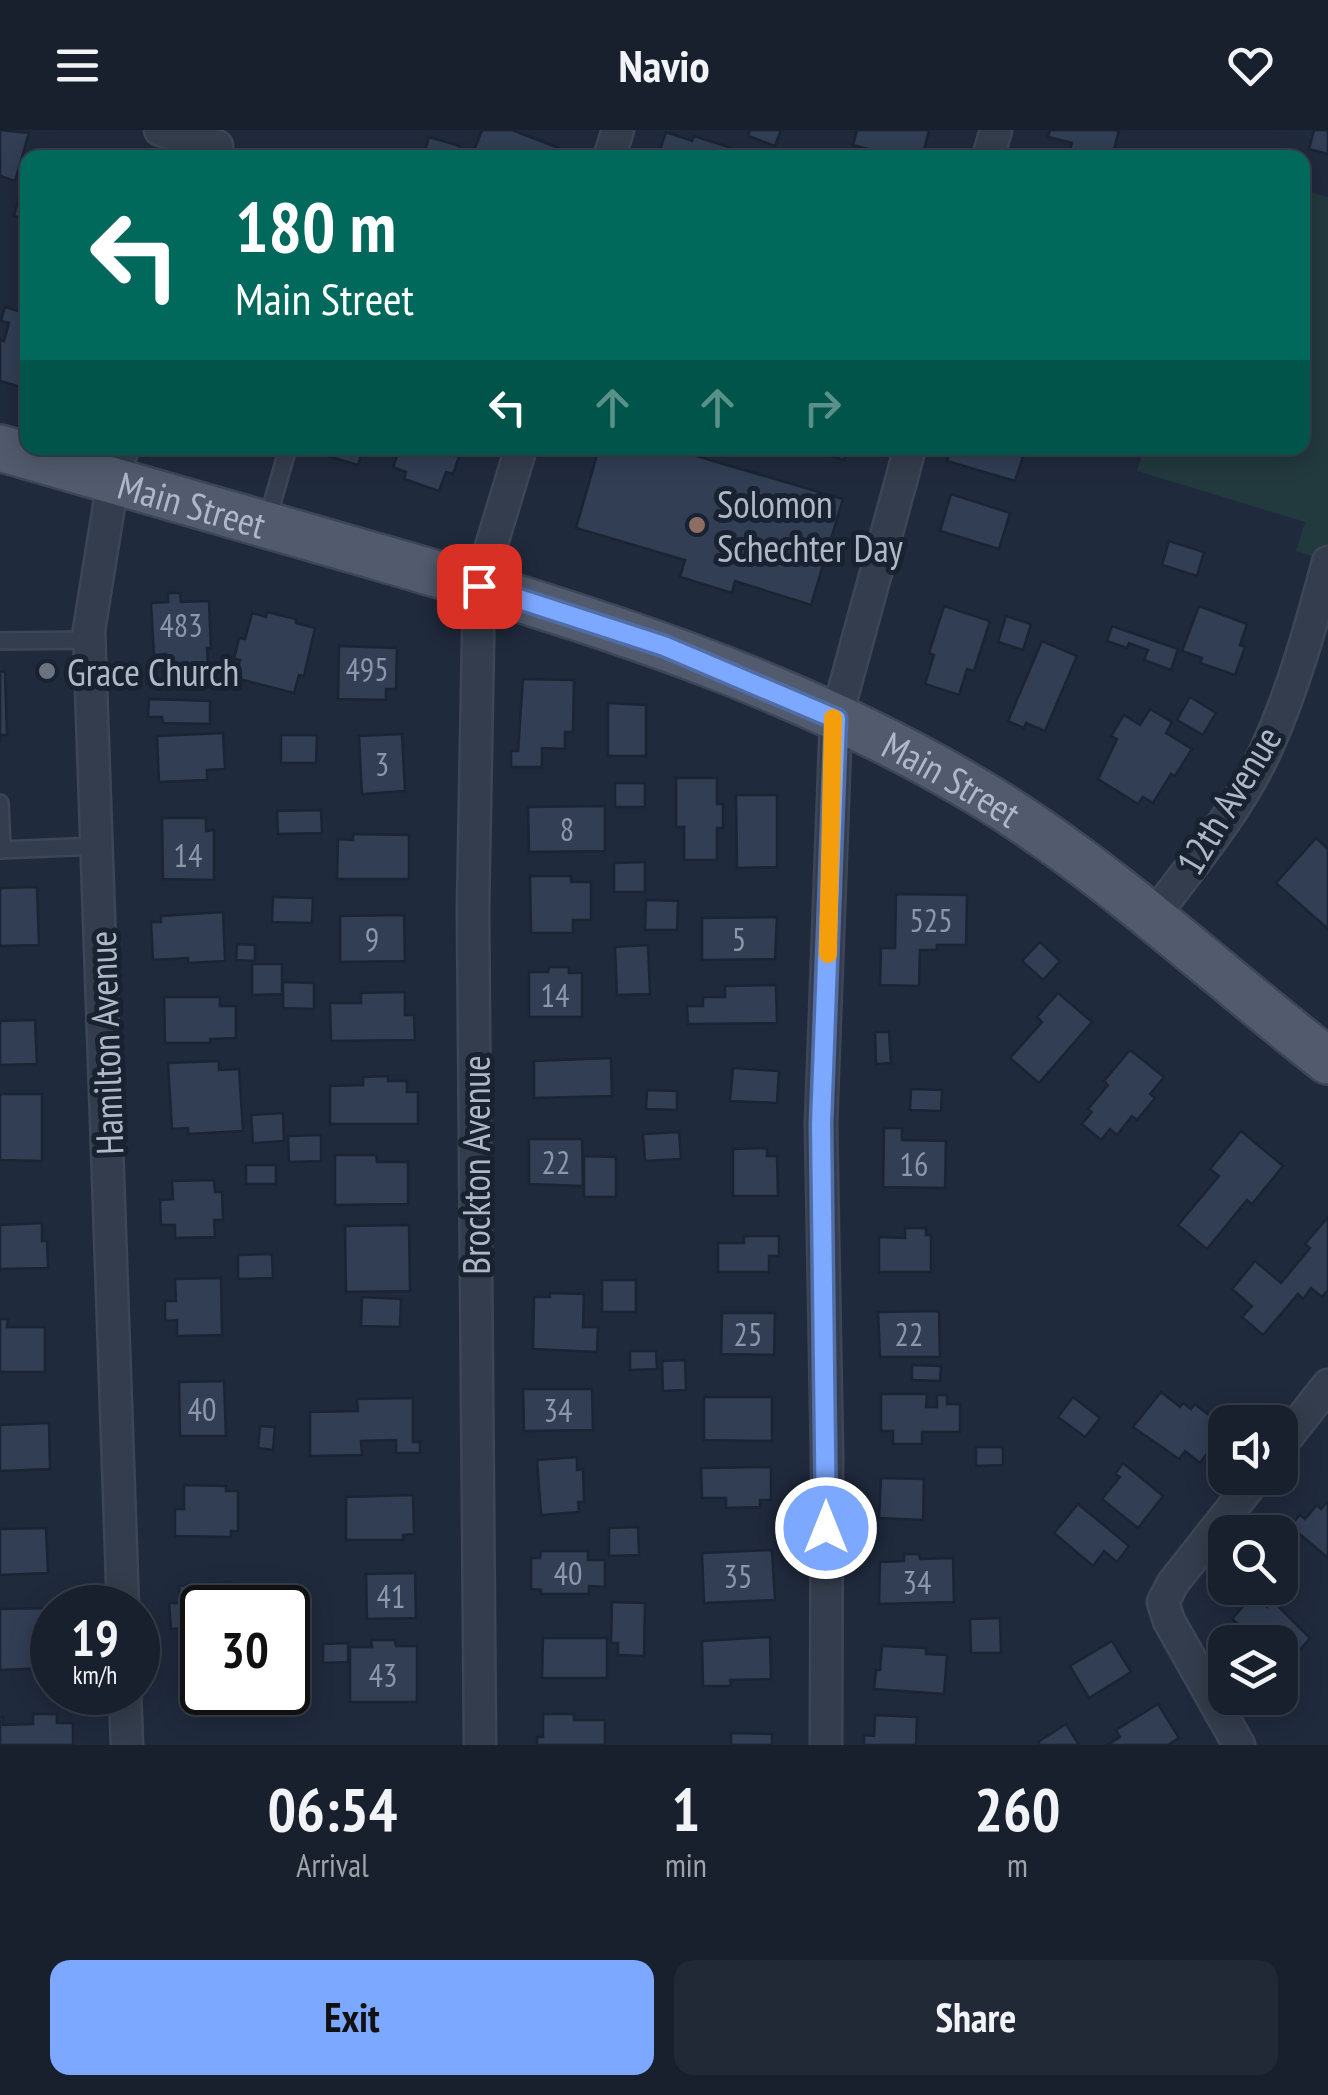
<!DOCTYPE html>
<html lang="en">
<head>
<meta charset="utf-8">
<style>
  :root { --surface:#18202e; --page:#212836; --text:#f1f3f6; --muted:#9fa3aa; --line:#363e4a; --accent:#7da8ff }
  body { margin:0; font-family:"PT Sans Narrow",sans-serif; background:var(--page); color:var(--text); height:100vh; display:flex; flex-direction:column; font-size:38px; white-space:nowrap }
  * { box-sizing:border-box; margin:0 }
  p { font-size:32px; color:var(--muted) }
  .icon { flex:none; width:55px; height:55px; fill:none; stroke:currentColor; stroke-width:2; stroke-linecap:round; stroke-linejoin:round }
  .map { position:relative; height:1615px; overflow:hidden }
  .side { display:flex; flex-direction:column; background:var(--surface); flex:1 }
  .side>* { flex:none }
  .hud { position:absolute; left:20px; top:20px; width:1290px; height:305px; border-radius:20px; box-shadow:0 5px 25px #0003,0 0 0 2px var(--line); background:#00695c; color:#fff; overflow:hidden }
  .controls { position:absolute; left:1208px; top:1275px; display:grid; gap:20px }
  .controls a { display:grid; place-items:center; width:90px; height:90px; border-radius:20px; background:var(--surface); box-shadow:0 5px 25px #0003,0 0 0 2px var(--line); font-size:50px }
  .speed { position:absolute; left:30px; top:1455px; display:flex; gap:20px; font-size:50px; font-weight:700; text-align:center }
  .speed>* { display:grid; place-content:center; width:130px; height:130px; border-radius:50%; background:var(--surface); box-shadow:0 5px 25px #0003,0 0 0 2px var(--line); line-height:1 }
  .speed small { font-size:25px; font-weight:400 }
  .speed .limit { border:5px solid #111; border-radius:15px; background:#fff; color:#111 }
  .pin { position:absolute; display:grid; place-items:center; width:85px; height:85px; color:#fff; margin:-42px; border-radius:20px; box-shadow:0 5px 15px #0006 }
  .me { position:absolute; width:110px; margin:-55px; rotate:0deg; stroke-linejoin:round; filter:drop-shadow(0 0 8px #0008) }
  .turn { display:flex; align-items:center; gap:35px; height:210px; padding:0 50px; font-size:45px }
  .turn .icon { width:130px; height:130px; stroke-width:2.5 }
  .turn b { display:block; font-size:70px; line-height:85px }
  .lanes { display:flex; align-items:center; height:95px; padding:0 50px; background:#0003; justify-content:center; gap:50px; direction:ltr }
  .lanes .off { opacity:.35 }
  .eta { display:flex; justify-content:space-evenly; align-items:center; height:170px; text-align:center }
  .eta b { font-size:60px; font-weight:600; line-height:70px }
  .cta { display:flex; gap:20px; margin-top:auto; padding:20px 50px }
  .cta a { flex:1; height:115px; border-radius:20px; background:var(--accent); color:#111; font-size:40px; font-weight:600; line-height:115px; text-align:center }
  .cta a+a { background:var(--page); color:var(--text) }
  header { display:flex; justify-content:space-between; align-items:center; height:130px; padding:0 50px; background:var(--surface); font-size:45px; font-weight:600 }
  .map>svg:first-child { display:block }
</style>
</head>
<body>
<header><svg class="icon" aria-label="menu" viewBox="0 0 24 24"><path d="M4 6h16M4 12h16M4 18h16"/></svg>Navio<svg class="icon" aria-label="heart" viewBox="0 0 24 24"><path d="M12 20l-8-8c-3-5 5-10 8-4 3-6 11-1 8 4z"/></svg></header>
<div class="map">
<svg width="1328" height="1615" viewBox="0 0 1328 1615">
  <rect width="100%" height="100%" fill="#202a3d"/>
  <!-- green -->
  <path fill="#22393e" d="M1303,60L1328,67V431L1296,421L1305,392L1137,341L1144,318H1302Z"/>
  <!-- building -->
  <g fill="#313e54" stroke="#1b2433" stroke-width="2.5">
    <path d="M0,0L29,3L15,51L0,46Z"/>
    <path d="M482,0H512L559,18L555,28H471Z"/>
    <path d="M750,0H781L775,16L748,6Z"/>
    <path d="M857,0H929L922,28H902L853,15Z"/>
    <path d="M1050,0H1119L1112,28L1070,19L1072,13L1048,7Z"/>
    <path d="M1314,0H1328V24L1309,19Z"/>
    <path d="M666,2L692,11L694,6L735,19L732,28H657Z"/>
    <path d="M429,7L460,16L457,28H423Z"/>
    <path d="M1036,21L1063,28H1034Z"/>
    <path d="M23,51L28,52V90L14,86Z"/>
    <path d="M5,177L28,184V259L0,251V210L4,211L9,193L1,191Z"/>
    <path d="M307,318H363L358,335L307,320Z"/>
    <path d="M400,318H462L453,344L446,342L439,361L404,349L406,342L393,337Z"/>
    <path d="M599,318H669L843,369L811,475L735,451L732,463L680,447L685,430L576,398Z"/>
    <path d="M804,318H848L844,330Z"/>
    <path d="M951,318H1026L1015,351L947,331Z"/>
    <path d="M951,364L1010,383L999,419L940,401Z"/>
    <path d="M1169,411L1204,422L1197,446L1162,435Z"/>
    <path d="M168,463H180L181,472L209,471L211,518H207L208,535L167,537L166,524L154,525L151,473L168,472Z"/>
    <path d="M944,476L990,491L974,541L967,539L959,565L925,554L934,525L929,523Z"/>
    <path d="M1199,476L1247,494L1240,515L1245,517L1235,545L1200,533L1202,528L1182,521Z"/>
    <path d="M267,482L296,489V493L315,498L304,546L299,545L294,563L235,548L240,530L234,529L239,508L245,509L252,483L266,487Z"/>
    <path d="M1006,486L1031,494L1023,520L998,512Z"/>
    <path d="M1112,496L1178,519L1171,540L1144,530L1148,520L1129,513L1127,518L1107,511Z"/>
    <path d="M1042,511L1077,526L1045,601L1026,593L1024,598L1008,591Z"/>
    <path d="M339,516L397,518L396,559H386V570L338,569Z"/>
    <path d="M5,541L7,605H1L0,613V542Z"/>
    <path d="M523,549L574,550L573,602H565V619L542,618V637H511V621H518Z"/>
    <path d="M1190,567L1216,583L1203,605L1177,590Z"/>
    <path d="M149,569L210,571V594L163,593L162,587H148Z"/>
    <path d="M608,573L646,575V626H608Z"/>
    <path d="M1150,579L1172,592L1166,603L1192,619L1175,646L1171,644L1153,673L1143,667L1138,674L1098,649L1117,609L1111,606L1124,585L1140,595Z"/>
    <path d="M223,603L225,639L207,640V650L159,652L157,606Z"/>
    <path d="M402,604L405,661L362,664L359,606Z"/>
    <path d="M281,605H317L316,633H281Z"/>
    <path d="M676,648H717V674H723V698H717V730H684V697H676Z"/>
    <rect x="615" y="653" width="30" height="24"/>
    <path d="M736,665H777V737L737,738Z"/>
    <path d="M605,676V721L529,722L528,677Z"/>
    <path d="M321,680L322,703L278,704L277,681Z"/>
    <path d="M162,688H206V701L214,700V750L163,749Z"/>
    <path d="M353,704L409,705V749H337L338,709L353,710Z"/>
    <path d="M1316,708L1328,719V799L1276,753Z"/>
    <path d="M645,732V762H614V733Z"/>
    <path d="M530,746H571V752H591V790H573V803H531Z"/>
    <path d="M37,757L39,815L0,816V758Z"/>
    <path d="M896,764L967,765L966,815H937V820H920L919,856L880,855L881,818H895Z"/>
    <path d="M273,767L313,768L312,793L272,792Z"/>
    <path d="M646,770L678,771L677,800H645Z"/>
    <path d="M223,782L225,831L188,833V828L153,830L151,792H161V786Z"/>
    <path d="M404,785L405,831L340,832V786Z"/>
    <path d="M777,787L775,829L702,830V788Z"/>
    <path d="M1040,812L1060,831L1043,850L1022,831Z"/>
    <path d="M237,814L255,815V831L236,830Z"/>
    <path d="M648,815L650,864L617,865L615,817Z"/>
    <path d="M252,834H282V864L252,865Z"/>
    <path d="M549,837H569V843H582V887H529V842H548Z"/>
    <path d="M283,852L314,853V879L283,878Z"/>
    <path d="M776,855L777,893L688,894L687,876H703V867H725V856Z"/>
    <path d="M405,862V885H414L415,910L331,911L330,873H361V863Z"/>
    <path d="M1058,863L1092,892L1039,953L1010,928L1042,892L1037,887Z"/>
    <path d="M164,867H220V876H236V908L210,909V913H165Z"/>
    <path d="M35,890L37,934L0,935V891Z"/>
    <path d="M875,902H889L891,933L876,934Z"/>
    <path d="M1130,920L1164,947L1150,964L1155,968L1137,990L1132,986L1117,1005L1110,999L1101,1010L1082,994L1092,982L1088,979L1108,955L1104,951Z"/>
    <path d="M611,928L612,966L534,968V931Z"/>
    <path d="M219,931V940L239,939L243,1001L188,1004V998L172,999L168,933Z"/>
    <path d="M733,938L779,941L777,973L730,971Z"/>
    <path d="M388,946V951H407V962H418V994H330V956L363,955V947Z"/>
    <path d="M911,959L942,960L941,981L910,980Z"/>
    <path d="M647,960L677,961V980L646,979Z"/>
    <path d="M0,964H42V1031L0,1030Z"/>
    <path d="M283,983L284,1011L253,1013L251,985Z"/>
    <path d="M884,998H902V1010L946,1011L945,1058L883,1057Z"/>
    <path d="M1241,1001L1283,1036L1252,1074L1247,1070L1207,1119L1178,1095L1219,1046L1210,1039Z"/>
    <path d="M679,1002L681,1029L645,1031L643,1004Z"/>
    <path d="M321,1005V1031L289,1032L288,1006Z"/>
    <path d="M529,1009H582L583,1056L529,1054Z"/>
    <path d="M767,1018V1026H777L778,1066H733V1019Z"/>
    <path d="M335,1025H376L377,1032H408V1074L335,1075Z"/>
    <path d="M584,1026L616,1027V1067H584Z"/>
    <rect x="246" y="1035" width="30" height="19"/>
    <path d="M214,1050L215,1062H222L223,1090H214L215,1107L175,1108V1095H161L160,1070L173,1069L172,1051Z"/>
    <path d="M1328,1087V1160L1322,1167L1311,1158L1303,1169L1298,1164L1263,1205L1242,1187L1252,1176L1232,1159L1255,1131L1281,1153L1310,1118L1305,1114Z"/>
    <path d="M42,1093V1111H47L48,1138L0,1139V1095Z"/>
    <path d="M409,1095L410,1161L346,1162L345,1096Z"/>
    <path d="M905,1098H926V1105H931V1142H879V1107L905,1108Z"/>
    <path d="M744,1106H779V1126H769V1142H718V1113H744Z"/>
    <path d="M272,1124L273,1148L238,1149V1125Z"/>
    <path d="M221,1148L222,1205L177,1206V1190L165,1191V1171H176L175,1149Z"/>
    <rect x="602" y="1150" width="34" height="32"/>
    <path d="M550,1163L584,1164L583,1197H598L597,1222L533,1219L534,1167H550Z"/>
    <path d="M362,1167L401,1169L400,1197L361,1196Z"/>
    <path d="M939,1181L940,1227H880L878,1182Z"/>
    <path d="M722,1183H775L774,1225L721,1224Z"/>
    <path d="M0,1189H8L7,1197H45V1242H0Z"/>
    <path d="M630,1221H656L657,1239L630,1240Z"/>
    <path d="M685,1230L686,1260L663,1261L662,1231Z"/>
    <path d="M912,1235L941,1236L940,1251L912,1250Z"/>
    <path d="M224,1251L226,1306H180L179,1252Z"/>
    <path d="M523,1259H592L593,1300L524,1301Z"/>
    <path d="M1161,1262L1180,1277L1183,1273L1191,1279L1195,1274L1225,1298L1200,1333L1185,1321L1179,1329L1133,1297Z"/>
    <path d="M881,1264H927L926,1277H937V1265H947V1274H960V1302H922V1314H893V1301H881Z"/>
    <path d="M704,1267H772V1311L704,1310Z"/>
    <path d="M1073,1267L1100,1288L1085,1307L1058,1287Z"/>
    <path d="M413,1268V1312H420V1323H396V1310L361,1311L362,1325L310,1326V1282L358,1281L357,1269Z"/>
    <path d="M49,1293L50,1339L0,1341V1295Z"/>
    <path d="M260,1296L275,1297L273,1320L258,1318Z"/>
    <path d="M976,1317H1003V1335L976,1336Z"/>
    <path d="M577,1327V1340L583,1339L584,1372H578L579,1382L541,1385L537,1330Z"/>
    <path d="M1123,1333L1163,1366L1138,1398L1102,1369L1120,1347L1115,1344Z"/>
    <path d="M771,1337V1370H760V1377L726,1378V1368H702L701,1338Z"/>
    <path d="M881,1348L924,1349L923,1390L879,1388Z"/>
    <path d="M184,1355L226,1356V1361H238V1401H231V1407L175,1406V1379H184Z"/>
    <path d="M413,1365L414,1404L403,1405V1410H346V1367Z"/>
    <path d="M1327,1372L1328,1373V1428L1290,1396L1300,1385L1305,1389L1317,1375L1321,1379Z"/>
    <path d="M1078,1374L1129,1416L1117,1432L1104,1421L1093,1436L1054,1403Z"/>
    <path d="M638,1397L639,1425L609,1426V1398Z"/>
    <path d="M46,1398L48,1443L0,1445V1399Z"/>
    <path d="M772,1420L775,1470L704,1473L702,1423Z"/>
    <path d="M541,1421H588V1430H605V1457L589,1456V1464H541V1460L531,1459V1428H540Z"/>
    <path d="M904,1424H919L920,1429L953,1428L954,1472L879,1474L880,1432L904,1431Z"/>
    <path d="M415,1443L416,1488L367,1489L366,1444Z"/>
    <path d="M231,1452L233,1478H202V1497L171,1499L169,1473H180L179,1456Z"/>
    <path d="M1253,1465L1267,1477L1272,1470L1310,1508L1288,1534L1280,1527V1512H1253L1247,1508L1250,1504L1232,1489Z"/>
    <path d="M612,1472L645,1473L644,1526L618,1525V1513H611Z"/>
    <path d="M49,1478L51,1538L0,1540V1479Z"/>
    <path d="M1000,1488L1001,1523H971L970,1489Z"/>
    <path d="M770,1507L771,1549L730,1550L731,1556H703L702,1511Z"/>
    <path d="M543,1508H607V1548H542Z"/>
    <path d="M371,1510H395L396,1516H417V1572H350V1517H372Z"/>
    <path d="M1112,1511L1131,1542L1089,1568L1070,1536Z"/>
    <path d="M348,1513V1532L323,1533V1514Z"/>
    <path d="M882,1516L926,1518V1524L947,1525L944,1564L874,1559L876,1540H880Z"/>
    <path d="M1158,1574L1179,1608L1168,1615H1107L1120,1607L1116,1600Z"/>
    <path d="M33,1584H57V1593H73V1615H0V1587H3V1595L33,1594Z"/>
    <path d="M543,1584H574V1590H605V1615H537V1607H543Z"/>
    <path d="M875,1585L917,1587L916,1615H864V1605L874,1606Z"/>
    <path d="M1066,1594L1079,1615H1040L1038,1612Z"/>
    <path d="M731,1603L772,1604V1615H731Z"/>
  </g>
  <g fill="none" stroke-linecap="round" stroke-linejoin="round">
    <defs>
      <g id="lane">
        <path d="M267,391L288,318"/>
        <path d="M0,511L89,510"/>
        <path d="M0,673L2,720"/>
        <path d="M0,720L98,716"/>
      </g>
      <g id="street">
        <path d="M160,0L217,16"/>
        <path d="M609,28L618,0"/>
        <path d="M988,28L996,0"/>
        <path d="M1153,787C1192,735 1237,682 1265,622C1293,561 1311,496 1328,432"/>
        <path d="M1280,1316L1328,1255"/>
        <path d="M123,1478L89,500L113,351L123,318"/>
        <path d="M125,1562L127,1615"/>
        <path d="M480,1615L473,779L479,456L521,318"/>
        <path d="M826,1615L827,1325L821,994L836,589L910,318"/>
        <path d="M1239,1615L1169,1491L1163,1472L1173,1453L1256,1348"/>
      </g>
      <g id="primary">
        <path id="s1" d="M0,318C126,355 252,391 378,427C587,487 800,553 988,668C1110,743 1215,843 1328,931"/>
      </g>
    </defs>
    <!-- lane casing -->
    <use href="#lane" stroke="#3d4656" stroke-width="20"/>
    <!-- street casing -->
    <use href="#street" stroke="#3d4656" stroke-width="35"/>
    <!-- primary casing -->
    <use href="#primary" stroke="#3d4656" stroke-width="50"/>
    <!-- lane -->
    <use href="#lane" stroke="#343d4d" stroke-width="15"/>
    <!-- street -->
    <use href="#street" stroke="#343d4d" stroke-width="30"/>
    <!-- primary -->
    <use href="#primary" stroke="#515b6d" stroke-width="45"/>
  </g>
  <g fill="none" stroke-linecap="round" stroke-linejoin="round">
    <defs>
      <path id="route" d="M479,456L664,516L836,589L821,994L826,1398"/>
    </defs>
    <!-- route casing -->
    <use href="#route" stroke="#516da6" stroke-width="25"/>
    <!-- route -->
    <use href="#route" stroke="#7da8ff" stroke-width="18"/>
    <!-- slow -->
    <path stroke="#f59e0b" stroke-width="18" d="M828,824L833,588"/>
  </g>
  <!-- markers -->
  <circle fill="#8d6e63" stroke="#192231" stroke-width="4" cx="697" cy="395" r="10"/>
  <circle fill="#6b7280" stroke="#192231" stroke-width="4" cx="47" cy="541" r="10"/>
  <g text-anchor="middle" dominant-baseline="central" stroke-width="10" stroke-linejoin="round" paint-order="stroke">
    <!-- number labels -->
    <g font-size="32" fill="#8e97aa">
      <text x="181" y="495">483</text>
      <text x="367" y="539">495</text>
      <text x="382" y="634">3</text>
      <text x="567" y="699">8</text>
      <text x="188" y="725">14</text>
      <text x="931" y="790">525</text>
      <text x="372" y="809">9</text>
      <text x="739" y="809">5</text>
      <text x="555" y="865">14</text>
      <text x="556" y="1032">22</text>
      <text x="914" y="1034">16</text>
      <text x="748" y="1204">25</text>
      <text x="909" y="1204">22</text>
      <text x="202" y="1279">40</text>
      <text x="558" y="1280">34</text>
      <text x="568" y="1443">40</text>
      <text x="738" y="1446">35</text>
      <text x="917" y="1452">34</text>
      <text x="391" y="1466">41</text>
      <text x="383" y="1545">43</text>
    </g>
    <!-- poi labels -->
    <g font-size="38" fill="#afb7c9" stroke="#192231" text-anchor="start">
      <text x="717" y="373">Solomon<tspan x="717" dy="44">Schechter Day</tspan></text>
      <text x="67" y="541">Grace Church</text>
    </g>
    <!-- street labels -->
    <g font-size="38" fill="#afb7c9" stroke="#192231">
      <text stroke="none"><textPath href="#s1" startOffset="200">Main Street</textPath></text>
      <text stroke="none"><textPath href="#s1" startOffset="1010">Main Street</textPath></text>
      <text transform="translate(1228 670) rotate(-59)">12th Avenue</text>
      <text transform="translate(105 913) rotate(-92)">Hamilton Avenue</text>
      <text transform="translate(475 1035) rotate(-90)">Brockton Avenue</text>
    </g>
  </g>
</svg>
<div class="controls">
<a><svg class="icon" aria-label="sound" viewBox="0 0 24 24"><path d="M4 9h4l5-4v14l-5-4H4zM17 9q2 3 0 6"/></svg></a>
<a><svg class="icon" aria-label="search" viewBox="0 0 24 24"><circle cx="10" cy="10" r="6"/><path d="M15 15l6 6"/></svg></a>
<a><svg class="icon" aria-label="layers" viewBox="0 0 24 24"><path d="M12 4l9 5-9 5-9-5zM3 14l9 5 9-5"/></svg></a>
</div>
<div class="speed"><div>19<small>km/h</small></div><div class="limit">30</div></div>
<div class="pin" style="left:479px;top:456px;background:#d93025"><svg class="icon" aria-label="arrive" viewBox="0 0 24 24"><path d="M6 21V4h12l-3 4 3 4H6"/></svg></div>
<svg class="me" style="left:826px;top:1398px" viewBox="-20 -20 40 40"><circle r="17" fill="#7da8ff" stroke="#fff" stroke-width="3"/><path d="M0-11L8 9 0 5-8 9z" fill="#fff"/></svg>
<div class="hud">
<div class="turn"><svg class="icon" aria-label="left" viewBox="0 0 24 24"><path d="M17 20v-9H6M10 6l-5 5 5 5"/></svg><div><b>180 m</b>Main Street</div></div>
<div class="lanes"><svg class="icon" aria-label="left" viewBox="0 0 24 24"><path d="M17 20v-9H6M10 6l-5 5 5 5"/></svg><svg class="icon off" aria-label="ahead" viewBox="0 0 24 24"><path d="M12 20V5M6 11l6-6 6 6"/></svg><svg class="icon off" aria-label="ahead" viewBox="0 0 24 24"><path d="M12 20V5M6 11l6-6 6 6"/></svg><svg class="icon off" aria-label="right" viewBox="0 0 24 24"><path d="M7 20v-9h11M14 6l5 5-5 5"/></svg></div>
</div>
</div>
<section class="side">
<div class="eta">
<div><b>06:54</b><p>Arrival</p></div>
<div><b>1</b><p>min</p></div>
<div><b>260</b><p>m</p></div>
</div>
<div class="cta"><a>Exit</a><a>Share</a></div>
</section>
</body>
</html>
